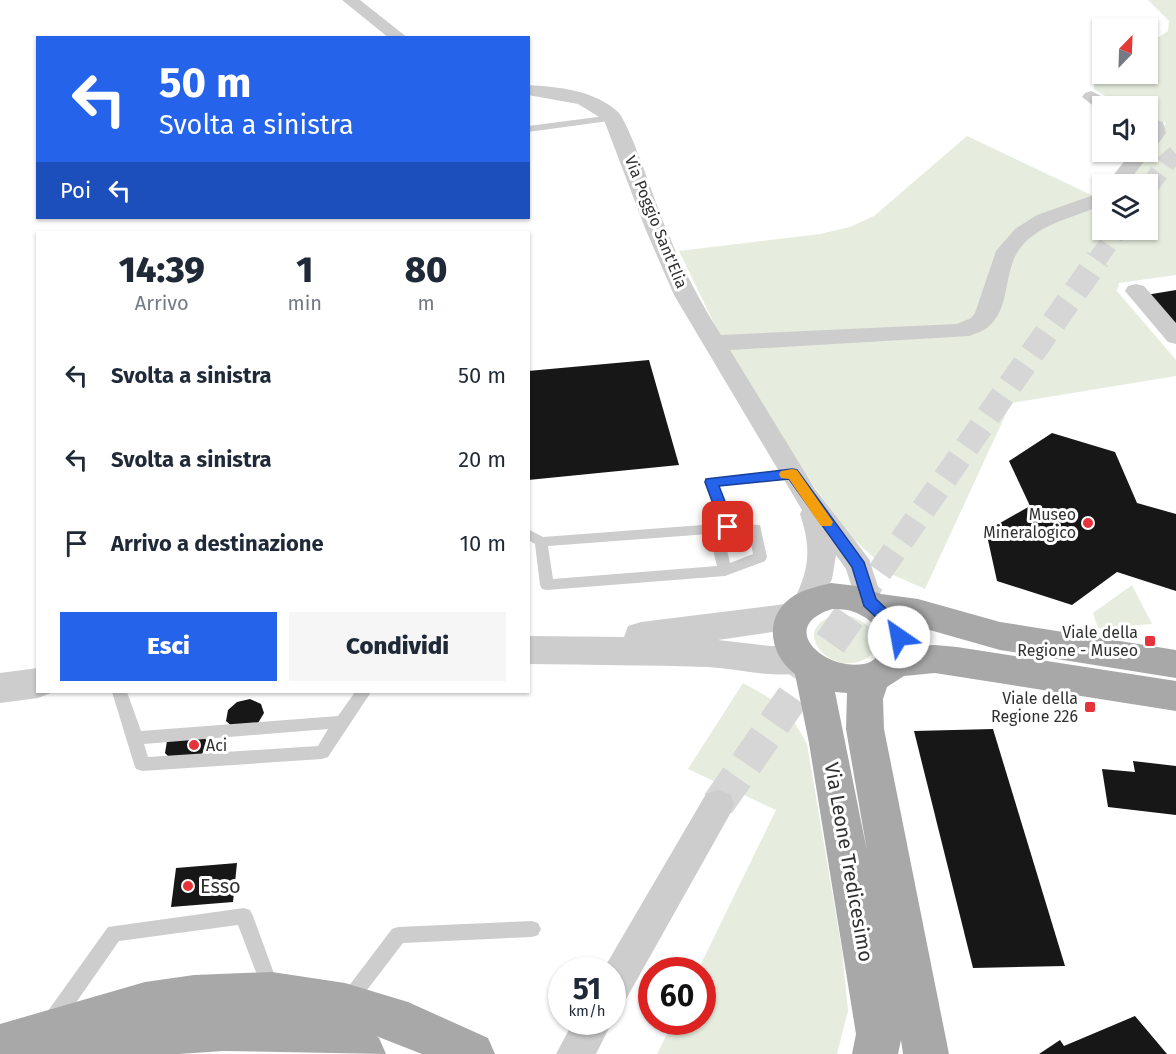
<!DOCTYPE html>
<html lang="it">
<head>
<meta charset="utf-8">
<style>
  :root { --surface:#fff; --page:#f6f6f7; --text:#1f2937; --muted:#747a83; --accent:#2563eb }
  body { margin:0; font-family:"Fira Sans",sans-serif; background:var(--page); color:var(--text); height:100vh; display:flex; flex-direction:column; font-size:22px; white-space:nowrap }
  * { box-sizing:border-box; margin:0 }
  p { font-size:20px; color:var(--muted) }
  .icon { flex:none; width:33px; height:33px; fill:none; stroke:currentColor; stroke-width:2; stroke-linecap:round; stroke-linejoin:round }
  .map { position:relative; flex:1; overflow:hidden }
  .details { position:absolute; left:36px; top:231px; width:494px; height:462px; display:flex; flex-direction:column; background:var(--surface); border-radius:0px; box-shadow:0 2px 4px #0004 }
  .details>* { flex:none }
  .banner { position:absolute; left:36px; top:36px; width:494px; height:183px; border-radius:0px; box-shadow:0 2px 4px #0004; background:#2563eb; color:#fff; overflow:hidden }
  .needle { width:39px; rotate:23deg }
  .fabs { position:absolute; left:1092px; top:18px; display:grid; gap:12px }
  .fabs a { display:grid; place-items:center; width:66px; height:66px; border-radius:0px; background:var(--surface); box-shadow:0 2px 4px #0004; font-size:30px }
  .speed { position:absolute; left:548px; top:957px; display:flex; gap:12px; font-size:30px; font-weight:700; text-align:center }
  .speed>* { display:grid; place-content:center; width:78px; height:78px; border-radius:50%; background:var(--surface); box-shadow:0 2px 4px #0004; line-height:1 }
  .speed small { font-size:15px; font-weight:400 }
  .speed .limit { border:9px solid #d22; background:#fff; color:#111 }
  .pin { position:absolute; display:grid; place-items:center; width:51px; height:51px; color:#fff; margin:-26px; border-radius:12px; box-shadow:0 3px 9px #0006 }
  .me { position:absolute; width:66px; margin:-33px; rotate:327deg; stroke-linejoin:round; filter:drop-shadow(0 0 4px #0008) }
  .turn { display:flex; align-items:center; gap:21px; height:126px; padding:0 24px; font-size:27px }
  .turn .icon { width:78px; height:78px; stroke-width:2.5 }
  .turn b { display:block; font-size:42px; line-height:51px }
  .then { display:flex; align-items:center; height:57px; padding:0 24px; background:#0003; gap:12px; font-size:22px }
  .eta { display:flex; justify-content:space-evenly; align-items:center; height:102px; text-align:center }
  .eta b { font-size:36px; font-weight:800; line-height:42px }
  .button { display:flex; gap:12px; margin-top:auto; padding:12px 24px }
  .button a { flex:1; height:69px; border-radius:0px; background:var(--accent); color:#fff; font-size:24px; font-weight:800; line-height:69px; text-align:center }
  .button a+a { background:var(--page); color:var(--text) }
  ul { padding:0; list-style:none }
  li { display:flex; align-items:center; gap:18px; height:84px; padding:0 24px }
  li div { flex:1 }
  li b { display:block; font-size:22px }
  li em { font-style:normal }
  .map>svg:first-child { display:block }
</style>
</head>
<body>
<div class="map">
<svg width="1176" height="1054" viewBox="0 0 1176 1054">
  <rect width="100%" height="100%" fill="#fff"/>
  <!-- green -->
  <g fill="#e6edde">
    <path d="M1148,0H1176V275L1119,283L1117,291L1176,360V376L1011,403L925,589L893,575L849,535L791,454L727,350L679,251L820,234L850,227L874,216L967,136L1102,200V230H1148V184H1119L1144,152H1148V148L1166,123L1148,117V106H1121L1094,89L1095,77L1102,72L1148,74V44L1168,31L1169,21Z"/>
    <path d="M1132,585L1152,624L1098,628L1093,613Z"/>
    <path d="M843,614C864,618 895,642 865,659C829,679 783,623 843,614Z"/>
    <path d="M743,683C777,701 789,710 807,744L842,950L848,1011L837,1054H657L673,1022H702V970H698L776,810L688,769Z"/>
  </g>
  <!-- building -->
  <g fill="#171717">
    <path d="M1176,290V329L1146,295Z"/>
    <path d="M649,360L679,465L528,480V371Z"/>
    <path d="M1052,433L1115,452L1137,503L1176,514V591L1117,572L1072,605L997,581L986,531L1030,506L1009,461Z"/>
    <path d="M250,699L261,704L264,713L258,723L234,728L226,721L228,710L237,702Z"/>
    <path d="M993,729L1065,966L973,968L914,731Z"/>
    <path d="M204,733L207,744L201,756L173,761L165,753L167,741Z"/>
    <path d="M1133,761L1176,766V815L1108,807L1102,769L1135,772Z"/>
    <path d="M237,863L233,902L171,907L176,868Z"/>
    <path d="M1135,1016L1167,1054H1039L1060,1040L1064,1046Z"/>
  </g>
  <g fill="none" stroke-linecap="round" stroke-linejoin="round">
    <!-- minor-tunnel-far2 -->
    <g stroke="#d6d6d6" stroke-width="19" stroke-dasharray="19 10" stroke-linecap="butt">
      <path d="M1148,188L1166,163L1176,154"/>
      <path d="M1097,260L1118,230"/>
    </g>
    <!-- minor-tunnel-far1 -->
    <path stroke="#d6d6d6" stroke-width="25" stroke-dasharray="25 13" stroke-linecap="butt" d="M858,603L1098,259"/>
    <!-- minor-tunnel -->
    <path stroke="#d6d6d6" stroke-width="33" stroke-dasharray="33 16" stroke-linecap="butt" d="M718,804L859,602"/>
    <!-- service -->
    <g fill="#cdcdcd" fill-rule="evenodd">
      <path d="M613,115L618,118L616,120L528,132V126Z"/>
      <path d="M792,470L797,471L798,474L797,477L719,486L733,523L760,525L767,557L765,561L725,576L547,590L542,589L540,585L535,544L528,540V529L543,537L716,524L720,523L704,482L706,479ZM723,533H749L753,554L730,563ZM709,534L717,566L553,579L548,546Z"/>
      <path d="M112,692H127L141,731L338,716L355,692H371L328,757L322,759L142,771L136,769L134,764ZM328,729L318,746L148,757L144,744Z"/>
      <path d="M244,908L250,910L253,916L280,990L277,996L271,999L265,996L238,925L119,941L59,1027L52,1030L45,1027L43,1021L45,1015L108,927Z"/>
      <path d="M532,921L538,923L541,929L538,935L532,937L403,943L354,1007L348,1010L342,1007L339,1001L342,995L392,929L398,927Z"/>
    </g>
    <!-- minor -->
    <g fill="#cdcdcd" fill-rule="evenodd">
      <path d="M342,0H360L408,38H389Z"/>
      <path d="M528,85C559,87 594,90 618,112C630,124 656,205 665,226C680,264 699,300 721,335L957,324L971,318L975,313L996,251L1015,229L1037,215L1102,192V205C1074,218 1042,222 1021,247C1002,270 1012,309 987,328C982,332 975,333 970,336L730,350L815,489L869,559L883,602L879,610L869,613L859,610L846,569L836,555L832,579L817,611L807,614L797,611L793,603C809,569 812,550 800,514L802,510L674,295L645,228L604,120L578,104L528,95Z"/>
      <path d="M1091,91L1113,102L1115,106H1102V111L1099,110L1082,97L1085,93Z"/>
      <path d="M1148,117L1163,122L1166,133L1155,148L1150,149L1152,152L1126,184H1106L1132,152H1148Z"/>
      <path d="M1136,284L1144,286L1176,323V344L1168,342L1125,291L1128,286Z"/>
      <path d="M718,790L730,794L734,804L730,814L625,1001L612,1007V970H603L706,794Z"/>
      <path d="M612,1021V1022L596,1054H556L573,1022Z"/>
    </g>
    <!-- tertiary -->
    <g fill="#cdcdcd" fill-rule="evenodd">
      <path d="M793,603L805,606L811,616L805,626L793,629L718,640L770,646H801L814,650L819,660L814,670C780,681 743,669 708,667C648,665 588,665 528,664V636L624,637L628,626L641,622Z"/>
      <path d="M38,668V692H52L51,693L38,698L0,703V673Z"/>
    </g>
    <!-- primary -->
    <g fill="#a8a8a8" fill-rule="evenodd">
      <path d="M831,583L857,586L881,594L918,599L1000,622L1176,650V678L1000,650L912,625L917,646L935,645L957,647L1176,681V711L935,673L904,676L887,687L883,699L884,729L949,1054H903L901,1040L898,1054H852L856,1034L809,743L795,674C768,654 763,614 795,595C805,589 820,586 831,583ZM832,609C839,609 847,609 854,612C863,615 875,623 879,632C886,645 879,661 864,664C824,671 776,627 832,609ZM835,692L847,693L846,729L867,851Z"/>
      <path d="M272,972L345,983L408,1002L488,1038L495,1054H422L376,1036L379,1038L386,1054L223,1051L179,1054H0V1024L145,982L194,975Z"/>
    </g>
  </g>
  <!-- route -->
  <path fill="#2563eb" stroke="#184099" stroke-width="1.5" d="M792,469L797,470L864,562L876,599L899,621L907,637L904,641H894L888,628L864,606L852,567L789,479L719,486L735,527L733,531H723L705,482L706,479Z"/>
  <!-- slow -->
  <path fill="#f59e0b" d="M792,469L797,470L831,519L833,522L831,526H821L789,479L781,478L779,474L781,471Z"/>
  <!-- markers -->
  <g fill="#e6333b" stroke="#fff" stroke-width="2">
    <circle cx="1088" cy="523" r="6"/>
    <rect x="1144" y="635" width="12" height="12" rx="3"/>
    <rect x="1084" y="701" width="12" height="12" rx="3"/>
    <circle cx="194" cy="745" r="6"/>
    <circle cx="188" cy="886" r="6"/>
  </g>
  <g text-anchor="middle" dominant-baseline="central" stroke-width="6" stroke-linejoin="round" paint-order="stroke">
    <!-- street labels -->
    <g font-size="16" fill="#303030" stroke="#fff">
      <text transform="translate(656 222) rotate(68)">Via Poggio Sant'Elia</text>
    </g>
    <!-- poi labels -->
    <g font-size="16" fill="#303030" stroke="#fff" text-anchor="end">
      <text x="1076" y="514">Museo<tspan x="1076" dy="18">Mineralogico</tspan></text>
      <text x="1138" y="632">Viale della<tspan x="1138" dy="18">Regione - Museo</tspan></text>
      <text x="1078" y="698">Viale della<tspan x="1078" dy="18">Regione 226</tspan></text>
      <text x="206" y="745" text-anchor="start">Aci</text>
    </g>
    <!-- near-street labels -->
    <g font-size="20" fill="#303030" stroke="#fff">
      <text transform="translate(849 862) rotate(80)">Via Leone Tredicesimo</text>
    </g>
    <!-- near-poi labels -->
    <g font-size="20" fill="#303030" stroke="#fff" text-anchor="start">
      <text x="200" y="886">Esso</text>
    </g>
  </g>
</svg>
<div class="fabs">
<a><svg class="needle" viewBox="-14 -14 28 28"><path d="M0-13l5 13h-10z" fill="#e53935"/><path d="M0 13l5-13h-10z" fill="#747a83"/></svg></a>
<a><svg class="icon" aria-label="sound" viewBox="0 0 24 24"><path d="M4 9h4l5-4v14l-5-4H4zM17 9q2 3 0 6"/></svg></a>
<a><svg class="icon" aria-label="layers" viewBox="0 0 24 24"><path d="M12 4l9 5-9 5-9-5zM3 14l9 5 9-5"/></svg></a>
</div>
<div class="speed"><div>51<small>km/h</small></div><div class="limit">60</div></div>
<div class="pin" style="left:728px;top:527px;background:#d93025"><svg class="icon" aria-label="arrive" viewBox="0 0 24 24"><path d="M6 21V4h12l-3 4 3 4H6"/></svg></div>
<svg class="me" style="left:899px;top:637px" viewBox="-20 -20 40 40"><circle r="19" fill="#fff"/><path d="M0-13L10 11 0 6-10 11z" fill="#2563eb"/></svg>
<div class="banner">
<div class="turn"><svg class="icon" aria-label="left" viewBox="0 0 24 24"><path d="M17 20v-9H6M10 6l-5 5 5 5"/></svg><div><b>50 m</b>Svolta a sinistra</div></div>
<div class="then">Poi<svg class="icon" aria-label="left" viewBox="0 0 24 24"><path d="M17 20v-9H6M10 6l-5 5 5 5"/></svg></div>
</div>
<section class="details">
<div class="eta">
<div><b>14:39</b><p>Arrivo</p></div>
<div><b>1</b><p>min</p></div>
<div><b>80</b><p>m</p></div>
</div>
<ul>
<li><svg class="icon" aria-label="left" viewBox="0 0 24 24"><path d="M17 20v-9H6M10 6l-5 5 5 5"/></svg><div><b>Svolta a sinistra</b></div><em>50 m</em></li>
<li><svg class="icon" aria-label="left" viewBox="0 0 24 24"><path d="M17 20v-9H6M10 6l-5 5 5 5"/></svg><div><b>Svolta a sinistra</b></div><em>20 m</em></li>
<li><svg class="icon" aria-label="arrive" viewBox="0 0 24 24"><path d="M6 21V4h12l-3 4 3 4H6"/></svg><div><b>Arrivo a destinazione</b></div><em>10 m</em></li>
</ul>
<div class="button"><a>Esci</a><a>Condividi</a></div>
</section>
</div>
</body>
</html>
